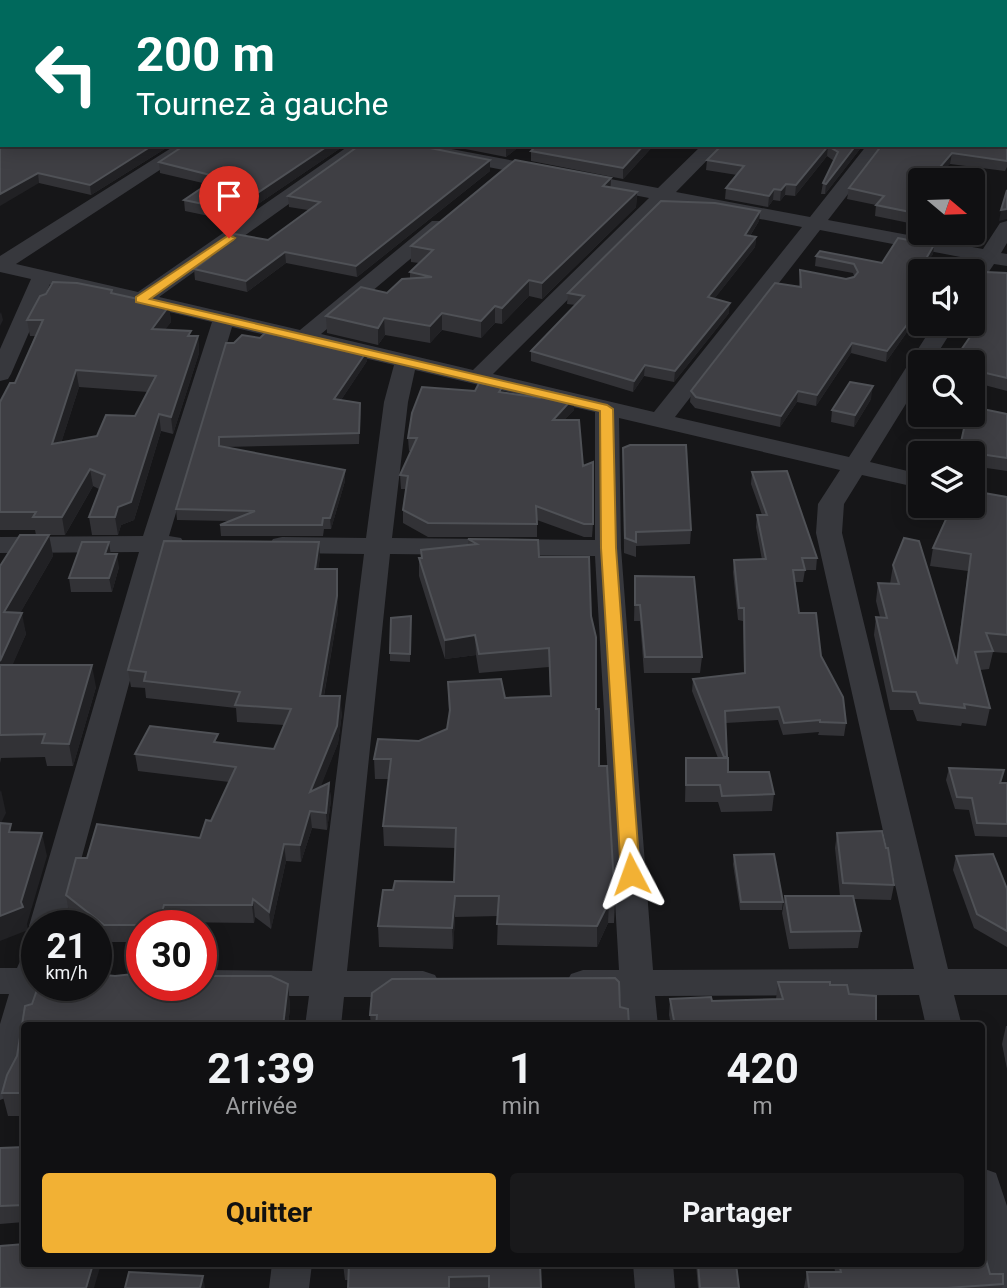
<!DOCTYPE html>
<html lang="fr">
<head>
<meta charset="utf-8">
<style>
  :root { --surface:#101012; --page:#19191b; --text:#f1f3f6; --muted:#9c9d9f; --line:#303032; --accent:#f2b134 }
  body { margin:0; font-family:Roboto,sans-serif; background:var(--page); color:var(--text); height:100vh; display:flex; flex-direction:column; font-size:26px; white-space:nowrap }
  * { box-sizing:border-box; margin:0 }
  p { font-size:23px; color:var(--muted) }
  .icon { flex:none; width:38px; height:38px; fill:none; stroke:currentColor; stroke-width:2; stroke-linecap:round; stroke-linejoin:round }
  .map { position:relative; flex:1; overflow:hidden }
  .details { position:absolute; left:21px; top:1022px; width:964px; height:245px; display:flex; flex-direction:column; background:var(--surface); border-radius:7px; box-shadow:0 4px 18px #0003,0 0 0 2px var(--line) }
  .details>* { flex:none }
  .hud { position:absolute; left:0px; top:0px; width:1008px; height:147px; box-shadow:0 4px 18px #0003,0 0 0 2px var(--line); background:#00695c; color:#fff; overflow:hidden }
  .needle { width:46px; rotate:109deg }
  .fabs { position:absolute; left:908px; top:168px; display:grid; gap:14px }
  .fabs a { display:grid; place-items:center; width:77px; height:77px; border-radius:7px; background:var(--surface); box-shadow:0 4px 18px #0003,0 0 0 2px var(--line); font-size:35px }
  .speed { position:absolute; left:21px; top:910px; display:flex; gap:14px; font-size:35px; font-weight:700; text-align:center }
  .speed>* { display:grid; place-content:center; width:91px; height:91px; border-radius:50%; background:var(--surface); box-shadow:0 4px 18px #0003,0 0 0 2px var(--line); line-height:1 }
  .speed small { font-size:18px; font-weight:400 }
  .speed .limit { border:10px solid #d22; background:#fff; color:#111 }
  .pin { position:absolute; display:grid; place-items:center; width:60px; height:60px; color:#fff; margin:-72px -30px; border-radius:50% 50% 50% 0; rotate:-45deg; box-shadow:0 0 7px #0007 }
  .pin .icon { rotate:45deg }
  .me { position:absolute; width:77px; margin:-38px; rotate:356deg; stroke-linejoin:round; filter:drop-shadow(0 0 5px #0008) }
  .turn { display:flex; align-items:center; gap:24px; height:147px; padding:0 21px; font-size:32px }
  .turn .icon { width:91px; height:91px; stroke-width:2.5 }
  .turn b { display:block; font-size:49px; line-height:60px }
  .eta { display:flex; justify-content:space-evenly; align-items:center; height:119px; text-align:center }
  .eta b { font-size:42px; font-weight:700; line-height:49px }
  .button { display:flex; gap:14px; margin-top:auto; padding:14px 21px }
  .button a { flex:1; height:80px; border-radius:7px; background:var(--accent); color:#111; font-size:28px; font-weight:700; line-height:80px; text-align:center }
  .button a+a { background:var(--page); color:var(--text) }
  .map>svg:first-child { display:block }
</style>
</head>
<body>
<div class="map">
<svg width="1007" height="1288" viewBox="0 0 1007 1288">
  <rect width="100%" height="100%" fill="#161618"/>
  <g fill="none" stroke-linecap="round" stroke-linejoin="round">
    <!-- minor -->
    <g fill="#37383d" fill-rule="evenodd">
      <path d="M554,0H570L553,2Z"/>
      <rect x="1006" y="30" width="1" height="10"/>
      <path d="M176,145H198L16,264L138,292L350,145H371L159,297L300,330L432,221H446L449,225L446,229L321,334L473,370L649,198L400,150L391,145H430L658,188L702,145H722L676,192L810,217L867,145H886L828,220L983,249L1000,223L1007,221V243L1001,253L1007,254V266L994,264L980,285L973,287V271H969L976,260L820,230L675,417L849,457L934,324H956L932,362H920V381L870,462L920,474V488L862,475L844,504L842,533L948,969H1007V995H954L962,1026H926L919,995L655,996L658,1026H622L620,996H583L571,992L566,983L571,974L583,970H619L595,556L390,554L347,971H423L435,975L440,984L435,993L423,997H344L341,1026H305L309,996H201L189,992L185,985H201V970L312,971L364,554L282,553L273,551L269,545L273,539L282,537L366,538L384,402L394,365L232,327L169,536L181,538L185,544L181,550L165,552L63,926H37V935H34L29,926L139,552L0,553V537L143,536L212,322L50,284L11,374L8,379L0,381V349L31,279L0,272V256ZM667,201L802,227L654,412L493,374ZM415,370L595,412V540L392,538L408,402ZM619,418L840,470L818,504L816,533L914,969L653,970L621,548Z"/>
      <path d="M37,946V985H53L49,991L45,993L35,1026H24C24,1051 25,1072 13,1095L0,1100V1024L9,994H0V968H17L25,950Z"/>
      <path d="M982,1168L996,1173L1007,1206V1288H987L981,1264Z"/>
      <path d="M272,1264H312L309,1288H269Z"/>
      <path d="M633,1264H673L675,1288H635Z"/>
    </g>
  </g>
  <!-- wall -->
  <g fill="#323236" fill-rule="evenodd">
    <path d="M0,0L2,2V141H0V143V58L2,59L1,54L0,55Z"/>
    <path d="M1007,39V167L1005,171L950,164L920,180V233H945L941,239L907,232L909,223L875,216L876,205L847,199L849,188Z"/>
    <path d="M171,145L91,195L39,183L0,149Z"/>
    <path d="M345,145L233,221L185,211L184,200L207,184L160,173L159,162Z"/>
    <path d="M445,145H521L506,157Z"/>
    <path d="M537,145H654L623,179L531,161V151Z"/>
    <path d="M674,145H699L694,149Z"/>
    <path d="M718,145H863L825,194H821L823,183L834,161L827,156L795,196L785,195L780,201L773,200L768,207L725,199L726,188L737,175L706,170L707,160L717,150Z"/>
    <path d="M490,171L357,277L286,263L247,292L195,280L194,269L203,263L202,257L268,240L308,210L289,207L288,196Z"/>
    <path d="M611,178V188L637,192L636,207L542,299L529,296L502,324L495,323L481,338L442,330L430,343L385,335L378,345L327,333L326,316L387,293L410,279V272L419,263L411,262V246Z"/>
    <path d="M760,211L759,221L750,236L756,237L755,247L714,299L729,313L674,382L644,376L633,392L531,361V351L576,305L567,304L568,293Z"/>
    <path d="M934,245L933,254L920,271V312L914,311L907,332L886,362L851,353L816,406L797,402L780,427L695,408L690,402L691,391L799,287L800,270L846,279L854,276L853,273L815,266L816,256L882,263Z"/>
    <path d="M1007,273V391L973,382V362H958L959,353L976,329L966,327V324H973V303Z"/>
    <path d="M113,293L169,306L171,322L165,329L192,336H198L199,353L173,434L161,431L134,520L121,525L118,535H92L89,517L99,489L93,486L65,535H49L53,556L20,613L26,634L12,665L96,687L73,766H47L45,757L1,758L0,763V566L36,535L35,530H0V402L15,383L35,336H30L27,320ZM79,387L148,392L135,416L97,436L61,443Z"/>
    <path d="M234,343L367,351V361L341,400L360,403L359,444L224,447L345,470V481L331,529H324L323,536H221L220,525L229,521L177,520L176,509Z"/>
    <path d="M503,393L540,398L574,397V410L564,420L583,466L593,524L592,537H584L537,520V537H428L403,523V510L406,489H401L400,475L411,451H409L408,438Z"/>
    <path d="M871,399L854,427L831,422L832,410Z"/>
    <path d="M1007,414V471L973,466V453H958L967,415Z"/>
    <path d="M623,448L691,530L690,544L636,546V557L624,553Z"/>
    <path d="M752,472L817,558L816,570H805L803,582H795L799,613L821,656L846,723L844,736L818,735L819,732L783,735L778,720L726,723L728,772L774,794L772,811L721,812L718,802H685L686,758H718L692,691L693,679L744,673L743,621L738,620L733,572L734,560H762L756,527L757,515H762L751,484Z"/>
    <path d="M1007,497V653L993,652L989,669L980,670L990,708L986,726L962,723L961,726L917,721L913,710H890L874,635L876,617H880L876,601L878,583L890,584L893,565L956,662L968,571L930,566L933,548Z"/>
    <path d="M468,539L539,557L596,709L599,766L615,902L614,923H608L597,947L497,945L498,916L455,917L453,949L379,947L378,926L393,890L454,882L455,848L384,846L383,826L389,779H375L374,759L447,729L449,715L448,682L505,698L550,696L549,667L479,673L476,655L445,659L419,576V558H421V550L468,545Z"/>
    <path d="M109,542L110,554L119,567L112,592H71L69,578Z"/>
    <path d="M320,557L318,569H337L338,585V612L324,696L342,713L338,743L320,787L329,783L331,800L327,830L312,828L301,862L286,861L271,929L255,917L254,923L166,922V926H142V942H107L96,934V926H86L69,913L66,895L87,858L200,838L211,821L229,782L138,771L135,754L219,743L274,749L284,725L237,722L236,708L146,698L145,688L131,687L128,670Z"/>
    <path d="M635,576L702,657L700,673H644L640,621H634Z"/>
    <path d="M411,616L410,662L390,661V653Z"/>
    <path d="M949,768L1001,783H1007V837L975,836L969,810L955,809L946,780Z"/>
    <path d="M837,833L894,885L891,900L854,899L861,931L858,948L789,949L782,913L785,896H840L835,848Z"/>
    <path d="M734,855L783,902L782,910H740L733,864Z"/>
    <path d="M956,856L1007,889V947L974,928L953,870Z"/>
    <path d="M142,973V985H201V976H271L288,984L290,1007L288,1026H24V1116H8L2,1093L7,1075L17,1056L25,1006L32,1004L38,987L40,985H96V974L115,976Z"/>
    <path d="M778,982L830,985L849,994L876,1024L924,1026H671L669,1015L670,999L712,1001L776,999Z"/>
    <path d="M620,1007L629,1026H371L370,1015Z"/>
    <path d="M1006,1026H1007V1069L1002,1044Z"/>
    <path d="M24,1147V1222L0,1224V1148Z"/>
    <path d="M343,1264H540L541,1288H348V1280H345Z"/>
    <path d="M696,1264H736L739,1288H698Z"/>
    <path d="M834,1264H982L990,1274L1003,1284L1002,1288H804L807,1272H835Z"/>
  </g>
  <!-- shaded-wall -->
  <g fill="#212124">
    <path d="M153,145H171L91,195L90,185Z"/>
    <path d="M329,145H345L233,221L232,210Z"/>
    <path d="M508,145H521L506,157V147Z"/>
    <path d="M644,145H654L623,179V168Z"/>
    <path d="M856,145H863L825,194L826,184Z"/>
    <path d="M828,146L827,156L795,196L796,185Z"/>
    <path d="M952,153L950,164L936,180H929Z"/>
    <path d="M490,160V171L357,277L356,266Z"/>
    <path d="M38,173L39,183L0,206V194Z"/>
    <path d="M611,178L610,193L603,186Z"/>
    <path d="M786,184L785,195L780,201L781,190Z"/>
    <path d="M774,189L773,200L768,207L769,196Z"/>
    <path d="M637,192L636,207L542,299V283Z"/>
    <path d="M985,198L983,209L973,227L974,218Z"/>
    <path d="M1007,209V219L999,221L1001,210Z"/>
    <path d="M760,211L759,221L744,245L745,235Z"/>
    <path d="M756,237L755,247L707,308L708,297Z"/>
    <path d="M934,245L933,254L923,271L920,269Z"/>
    <path d="M285,252L286,263L247,292L246,281Z"/>
    <path d="M529,280V296L502,324V308Z"/>
    <path d="M916,301L914,311L907,332L886,362L887,351Z"/>
    <path d="M730,303L729,313L674,382L675,371Z"/>
    <path d="M169,306L171,322L154,345L152,329Z"/>
    <path d="M495,306V323L481,338V321Z"/>
    <path d="M1,312L3,320L0,326V314Z"/>
    <path d="M442,313V330L430,343V326Z"/>
    <path d="M384,318L385,335L378,345V328Z"/>
    <path d="M198,336L199,353L173,434L171,417Z"/>
    <path d="M852,343L851,353L816,406L817,395Z"/>
    <path d="M367,351V361L335,409L334,399Z"/>
    <path d="M645,365L644,376L633,392L634,381Z"/>
    <path d="M76,370L79,387L55,462L52,444Z"/>
    <path d="M873,386L871,399L854,427L855,415Z"/>
    <path d="M798,391L797,402L780,427L781,416Z"/>
    <path d="M574,397V410L552,433L553,420Z"/>
    <path d="M360,403L361,414L359,444V433Z"/>
    <path d="M159,414L161,431L134,520L121,525L118,535L115,517L118,507Z"/>
    <path d="M90,469L93,486L65,535L62,517Z"/>
    <path d="M345,470V481L331,529L330,518Z"/>
    <path d="M49,535L53,556L8,634L4,612Z"/>
    <path d="M109,542L111,556L105,554Z"/>
    <path d="M319,542L320,557L316,585L315,569Z"/>
    <path d="M117,554L119,567L112,592L109,578Z"/>
    <path d="M337,569L338,585V612L321,712L320,696Z"/>
    <path d="M22,613L26,634L3,687L0,674V661Z"/>
    <path d="M475,635L476,655L445,659V640Z"/>
    <path d="M92,665L96,687L73,766L69,744Z"/>
    <path d="M340,696L342,713L338,743L312,809L310,792Z"/>
    <path d="M329,783L331,800L327,830L326,813Z"/>
    <path d="M1,790L6,813L0,825V792Z"/>
    <path d="M310,811L312,828L301,862L300,845Z"/>
    <path d="M42,833L47,856L27,924L28,930L0,941V916L21,902Z"/>
    <path d="M284,844L286,861L271,929L269,912Z"/>
    <path d="M455,896V917L453,949L452,928Z"/>
    <path d="M253,899L255,917L254,923L252,905Z"/>
    <path d="M609,902L608,923L597,947V926Z"/>
    <path d="M164,905L166,922V926H159Z"/>
    <path d="M288,984L290,1007L288,1026H283Z"/>
    <path d="M93,1264H101L94,1288H86Z"/>
    <path d="M203,1276L205,1288H200Z"/>
  </g>
  <!-- building -->
  <g fill="#3f3f44" stroke="#4f5156" stroke-width="2" fill-rule="evenodd">
    <path d="M0,0H469L466,2H2V131H0V58L2,59L1,44L0,45Z"/>
    <path d="M607,0H1007V23L1006,24V2H604Z"/>
    <path d="M1006,39L1007,161L952,153L929,180H920V223L909,221L915,213L876,205L884,196L849,188L882,145H1006Z"/>
    <path d="M6,145H153L90,185L38,173L0,194V149Z"/>
    <path d="M185,145H329L232,210L184,200L218,177L159,162Z"/>
    <path d="M360,145H415L490,160L356,266L285,252L246,281L194,269L209,258L202,257L235,234L268,240L320,202L288,196Z"/>
    <path d="M537,145H644L623,168L531,151Z"/>
    <path d="M722,145H856L826,184L823,183L838,152L828,146L796,185L786,184L781,190L774,189L769,196L726,188L744,166L707,160Z"/>
    <path d="M515,160L611,178L603,186L637,192L542,283L529,280L502,308L495,306L481,321L442,313L430,326L384,318L378,328L326,316L361,287L387,293L402,279L432,277L410,272L433,250L411,246Z"/>
    <path d="M1007,190V209L1001,210Z"/>
    <path d="M973,196L985,198L973,218Z"/>
    <path d="M661,201L715,203L760,211L745,235L756,237L708,297L730,303L675,371L645,365L634,381L531,351L584,296L568,293Z"/>
    <path d="M898,238L934,245L920,269L931,271H920V301H916L909,322L887,351L852,343L817,395L798,391L781,416L696,397L691,391L775,283L801,287L800,270L846,279L854,277L858,272L854,264L816,256L820,251L882,263Z"/>
    <path d="M986,272L1007,273V378L973,370V362H958L962,354L959,353L983,318L973,316V303Z"/>
    <path d="M53,282L77,283L112,290L111,293L169,306L152,329L191,331L188,336H198L171,417L159,414L131,502L118,507L115,517H89L105,475L90,469L62,517H33L36,512H0V402L10,383H15L43,320H27L40,296L46,294ZM76,370L156,376L135,416L106,415L97,436L52,444Z"/>
    <path d="M265,333L297,339L300,336L367,351L334,399L360,403L359,433L219,437V446L345,470L330,518H323L322,525H220L255,511L176,509L226,343H234L242,335L260,338Z"/>
    <path d="M850,382L873,386L855,415L832,410Z"/>
    <path d="M479,383L503,386L499,392L540,398L548,391L574,397L553,420H579L583,466L593,462V524H584L536,506L537,524L428,523L403,510L408,476L400,475L417,438H408L412,413L422,387L475,391Z"/>
    <path d="M973,407L1007,414V458L959,451L967,415H973Z"/>
    <path d="M630,445H686L691,530L636,532V542L625,538L623,448Z"/>
    <path d="M787,471L817,558H802L805,570H793L799,613H816L821,656L843,697L846,723L820,722V720L784,723L779,707L725,711L727,757H724L693,679L745,673L744,608H739L734,560L766,559L757,515H767L752,472Z"/>
    <path d="M973,491L1007,497V635L986,633L993,651L975,652L990,708L964,704L965,708L920,703L916,692L893,691L876,617L887,618L878,583L899,584L893,565L904,538L919,541L957,664L971,554L933,548L952,506H973Z"/>
    <path d="M20,535H49L4,612L22,613L0,661V566Z"/>
    <path d="M468,539L538,540L539,557H589L591,616L596,637V709H599V766H607L615,902H609L597,926L497,924L499,896H455L452,928L378,926L383,890H393L395,881L454,882L456,828L383,826L391,759H374L378,739L419,741L447,729L450,710L448,682L501,679L505,698L551,696L549,648L479,654L475,635L445,640L419,558H422L421,550L477,544Z"/>
    <path d="M164,541L319,542L315,569H337V596L320,696H340L337,726L310,792L329,783L326,813L310,811L300,845L284,844L269,912L253,899L252,905H164L159,925H104L66,895L76,858H87L97,824L200,838L206,820L211,821L236,767L135,754L150,726L218,734L214,742L274,749L291,709L235,705L240,692L144,681L146,672L128,670Z"/>
    <path d="M82,542H109L105,554H117L109,578H69Z"/>
    <path d="M635,576L694,577L702,657H645L640,605H635Z"/>
    <path d="M411,616L410,654L390,653L391,618Z"/>
    <path d="M0,665H92L69,744L42,743L45,734L0,735Z"/>
    <path d="M686,758H728V772H769L774,794L722,796L720,785H686Z"/>
    <path d="M949,768L1004,770L1000,783H1007V824L977,823L972,798L957,797Z"/>
    <path d="M0,823L11,824L9,832L42,833L21,902L23,907L0,916Z"/>
    <path d="M882,831L886,848H888L894,885L843,883L837,833Z"/>
    <path d="M774,854L783,902H741L734,855Z"/>
    <path d="M993,854L1007,889V931L977,914L956,856Z"/>
    <path d="M785,896H853L861,931L791,932Z"/>
    <path d="M142,973V985H201V976H271L288,984L283,1026H24V1093H2L7,1075L17,1056L25,1006L32,1004L38,987L40,985H96V974L115,976Z"/>
    <path d="M615,978L619,982L620,1007L628,1009L629,1026H376L377,1015H370L372,993L392,979Z"/>
    <path d="M778,982H830V985H847L849,994L876,996V1024L923,1021L924,1026H675L670,999L711,997L712,1001L783,999Z"/>
    <path d="M24,1147V1205L0,1206V1148Z"/>
    <path d="M24,1244V1264H93L86,1288H0V1246Z"/>
    <path d="M982,1253H984L990,1274H1003V1284L947,1288H809L807,1272H841L839,1264H982Z"/>
    <path d="M349,1264H540L541,1288H489V1276L449,1277V1288H348Z"/>
    <path d="M698,1264H736L739,1288H700Z"/>
    <path d="M129,1272L203,1276L200,1288H125Z"/>
  </g>
  <!-- route -->
  <path fill="#f2b134" stroke="#9d7322" stroke-width="2" d="M229,235L235,238L233,240L150,299L607,405L613,409L616,548L640,874L637,878H624L621,874L601,548L600,411L136,302V297Z"/>
</svg>
<div class="fabs">
<a><svg class="needle" viewBox="-14 -14 28 28"><path d="M0-13l5 13h-10z" fill="#e53935"/><path d="M0 13l5-13h-10z" fill="#9c9d9f"/></svg></a>
<a><svg class="icon" aria-label="sound" viewBox="0 0 24 24"><path d="M4 9h4l5-4v14l-5-4H4zM17 9q2 3 0 6"/></svg></a>
<a><svg class="icon" aria-label="search" viewBox="0 0 24 24"><circle cx="10" cy="10" r="6"/><path d="M15 15l6 6"/></svg></a>
<a><svg class="icon" aria-label="layers" viewBox="0 0 24 24"><path d="M12 4l9 5-9 5-9-5zM3 14l9 5 9-5"/></svg></a>
</div>
<div class="speed"><div>21<small>km/h</small></div><div class="limit">30</div></div>
<div class="pin" style="left:229px;top:238px;background:#d93025"><svg class="icon" aria-label="arrive" viewBox="0 0 24 24"><path d="M6 21V4h12l-3 4 3 4H6"/></svg></div>
<svg class="me" style="left:631px;top:874px" viewBox="-20 -20 40 40"><path d="M0-17L14 15 0 8-14 15z" fill="#f2b134" stroke="#fff" stroke-width="4"/></svg>
<div class="hud">
<div class="turn"><svg class="icon" aria-label="left" viewBox="0 0 24 24"><path d="M17 20v-9H6M10 6l-5 5 5 5"/></svg><div><b>200 m</b>Tournez à gauche</div></div>
</div>
<section class="details">
<div class="eta">
<div><b>21:39</b><p>Arrivée</p></div>
<div><b>1</b><p>min</p></div>
<div><b>420</b><p>m</p></div>
</div>
<div class="button"><a>Quitter</a><a>Partager</a></div>
</section>
</div>
</body>
</html>
